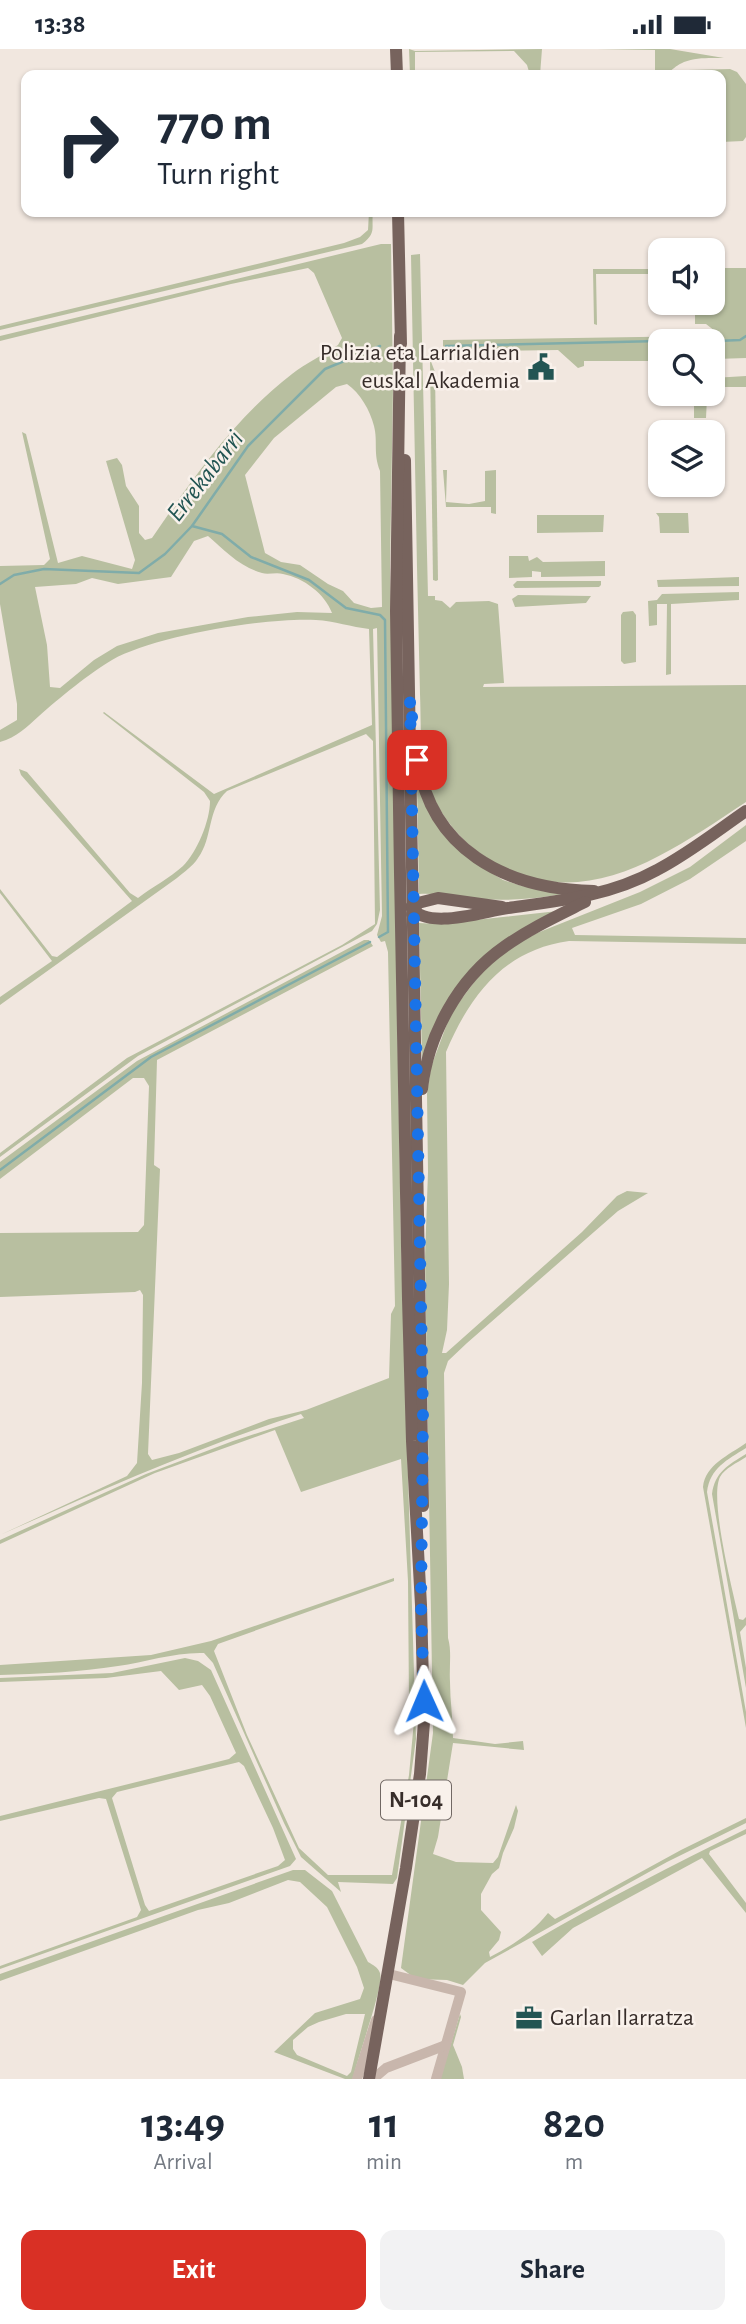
<!DOCTYPE html>
<html lang="en">
<head>
<meta charset="utf-8">
<style>
  :root { --surface:#fff; --page:#f2f2f3; --text:#1f2937; --muted:#747a83; --accent:#d93025 }
  body { margin:0; font-family:"Alegreya Sans",sans-serif; background:var(--page); color:var(--text); height:100vh; display:flex; flex-direction:column; font-size:26px; white-space:nowrap }
  * { box-sizing:border-box; margin:0 }
  p { font-size:23px; color:var(--muted) }
  .icon { flex:none; width:38px; height:38px; fill:none; stroke:currentColor; stroke-width:2; stroke-linecap:round; stroke-linejoin:round }
  .map { position:relative; height:2030px; overflow:hidden }
  .drawer { display:flex; flex-direction:column; background:var(--surface); flex:1 }
  .drawer>* { flex:none }
  .banner { position:absolute; left:21px; top:21px; width:705px; height:147px; border-radius:14px; box-shadow:0 2px 5px #0004; background:#fff; color:var(--text); overflow:hidden }
  .fabs { position:absolute; left:648px; top:189px; display:grid; gap:14px }
  .fabs a { display:grid; place-items:center; width:77px; height:77px; border-radius:14px; background:var(--surface); box-shadow:0 2px 5px #0004; font-size:35px }
  .pin { position:absolute; display:grid; place-items:center; width:60px; height:60px; color:#fff; margin:-30px; border-radius:14px; box-shadow:0 4px 10px #0006 }
  .me { position:absolute; width:77px; margin:-38px; rotate:359deg; stroke-linejoin:round; filter:drop-shadow(0 0 5px #0008) }
  .turn { display:flex; align-items:center; gap:24px; height:147px; padding:0 21px; font-size:32px }
  .turn .icon { width:91px; height:91px; stroke-width:2.5 }
  .turn b { display:block; font-size:49px; line-height:60px }
  .eta { display:flex; justify-content:space-evenly; align-items:center; height:119px; text-align:center }
  .eta b { font-size:42px; font-weight:600; line-height:49px }
  .primary-button { display:flex; gap:14px; margin-top:auto; padding:14px 21px }
  .primary-button a { flex:1; height:80px; border-radius:14px; background:var(--accent); color:#fff; font-size:28px; font-weight:600; line-height:80px; text-align:center }
  .primary-button a+a { background:var(--page); color:var(--text) }
  .status { display:flex; justify-content:space-between; align-items:center; height:49px; padding:0 35px; background:var(--surface); direction:ltr }
  .status svg { height:19px; fill:currentColor }
  .map>svg:first-child { display:block }
</style>
</head>
<body>
<div class="status"><b>13:38</b><svg viewBox="0 0 49 12"><path d="M0 12V9h3v3zM5 12V6h3v6zM10 12V3h3v9zM15 12V0h3v12zM26 1h20v11H26zM47 4h2v5h-2z"/></svg></div>
<div class="map">
<svg width="746" height="2030" viewBox="0 0 746 2030">
  <rect width="100%" height="100%" fill="#f1e7df"/>
  <!-- green -->
  <g fill="#b8bfa0" fill-rule="evenodd">
    <path d="M409,0L415,2L542,0L540,26H530L527,16L514,2L415,3V26H410Z"/>
    <path d="M597,0H670L724,9C711,9 696,8 684,13C670,19 672,26 655,26V1Z"/>
    <path d="M730,20L737,23L746,35V88L743,92L721,93V26H679L688,21Z"/>
    <path d="M369,163H373C371,179 377,184 362,195L0,281V277L344,194L360,188L368,181Z"/>
    <path d="M381,195H391L393,339L390,518L401,1195L416,1690L397,1829L393,1835L338,1833L341,1843L301,1808L284,1774L213,1614L204,1604C175,1603 146,1613 118,1617C80,1623 39,1625 0,1626V1616L151,1606L211,1592L394,1529V1532L218,1595L214,1602L247,1686L299,1799L328,1826H392L409,1726L414,1672L409,1655L408,1532L401,1410L301,1443L275,1381L155,1424L0,1495V1491L146,1425L233,1392L304,1369L301,1365C198,1398 99,1442 0,1486L127,1427L137,1414L142,1334L143,1246L140,1241L135,1243L0,1248V1184L138,1183L144,1176L149,1037L144,1029H133L0,1130V1113L137,1012L364,891H369L373,897L157,1011L154,1116L160,1120L148,1405L152,1411L179,1404L269,1370L306,1361L389,1329L391,1265L395,1257L388,903L385,892L381,893L377,886L382,867L377,579L373,580L380,861L377,875L372,882L138,1007L0,1108V1104L127,1009L342,896L375,875L373,692L366,685L227,742C207,760 213,789 198,809C193,817 184,823 177,829L0,956V948L52,912L0,844V840L52,907L57,908L132,852L21,726L19,720L27,723L130,844L138,849C152,838 170,829 183,817C197,803 210,772 210,752L204,743L103,664L104,663L214,745L372,676L369,580C352,578 334,572 316,571C268,568 154,587 112,611C91,623 58,650 39,667C27,678 17,688 0,693V681L17,671V655L0,555V517L44,516L50,510L22,383L26,385L58,514L82,507L132,520L135,511L106,412L117,409L122,416L126,437L139,457V484L145,491L152,489C193,429 234,370 292,325C306,314 323,306 338,296L342,289L314,224L308,219L231,235L0,292V287ZM347,335C360,344 370,361 374,377C378,393 373,404 380,422L382,558L371,559L354,554L343,542L328,535L300,516L281,513L265,504L245,426L274,389L336,338ZM208,487C224,501 240,518 262,524C268,526 276,523 283,525C304,529 325,545 332,564L297,563L248,568L158,584L117,597L94,611L60,639L50,638L47,596L35,538L76,535L92,529L118,535L171,528L194,492Z"/>
    <path d="M420,205L428,547H435V551L442,552L450,559L456,553L489,552L498,555L504,634L484,635L483,638L746,636V753C664,807 577,872 481,805C454,786 430,753 424,719C420,695 421,670 420,645C419,603 418,560 417,518C415,414 413,310 411,206Z"/>
    <path d="M712,219H746V309L716,310L715,282L706,275H695V254H712Z"/>
    <path d="M593,220H657V225H596L597,276L594,275Z"/>
    <path d="M705,287V292H660V312H584V317L578,319L558,301L443,303V291Z"/>
    <path d="M430,310L435,323L438,531L436,532L433,531Z"/>
    <path d="M746,327V338H713V329Z"/>
    <path d="M694,345H711V348L707,349L706,369H694Z"/>
    <path d="M443,421H447L446,453L469,455L485,452V422L496,421V465L491,464V458H446Z"/>
    <path d="M656,464H688L689,484H660L659,468Z"/>
    <path d="M537,466H604L603,483L537,484Z"/>
    <path d="M509,507H528L529,512L537,508L543,513L605,512V527L541,528V523L532,522V528L509,529Z"/>
    <path d="M739,528V537L658,538L657,531Z"/>
    <path d="M517,532H601V536L599,538L515,539L513,536Z"/>
    <path d="M739,543V551L671,555V625L666,626L667,555H657V576L649,577L648,552L657,551L662,545Z"/>
    <path d="M518,546L591,547L586,554L515,558L512,550Z"/>
    <path d="M633,562L636,566V613L624,615L621,612V566L623,563Z"/>
    <path d="M417,734L479,816L503,831L522,837L563,845C535,850 508,852 480,850C459,848 439,844 419,845Z"/>
    <path d="M746,776V792L690,830L641,855L572,879L575,886L746,889V895L569,892C504,901 470,946 446,1003L449,1235L447,1281L442,1304H446L582,1183L617,1147L627,1142L648,1144L618,1162L467,1294L448,1312L444,1324L448,1589C452,1603 449,1617 450,1633C450,1652 453,1670 453,1689L495,1695L523,1692L524,1701L453,1694L438,1788L433,1805L456,1813L493,1814L498,1808L516,1756L518,1762L514,1779L503,1804L499,1819L492,1825L481,1845V1861L501,1883L499,1891L489,1903L490,1908C513,1896 532,1884 548,1864L555,1870L681,1801L746,1769V1774L667,1813L485,1914L463,1936L447,1931L416,1930L401,1919L433,1684L425,1208L428,1123L427,1045L431,1018L451,964L484,920L510,899L537,884L640,843L690,818Z"/>
    <path d="M558,862L482,910L422,1010L419,874L438,875Z"/>
    <path d="M746,1394V1399C727,1411 710,1419 707,1443L746,1663V1679L703,1438C705,1416 729,1406 746,1394Z"/>
    <path d="M746,1405V1408C737,1414 725,1419 720,1428C709,1450 733,1543 739,1570L743,1571L746,1568V1576L740,1583L746,1619V1639L712,1445C715,1423 728,1416 746,1405Z"/>
    <path d="M185,1609L198,1612L211,1621L296,1810L290,1817L0,1920V1917L137,1868L141,1861L106,1750L99,1749L0,1772V1767L229,1710L236,1704L210,1647L202,1636L179,1641L161,1622L106,1629L0,1633V1629L112,1624ZM239,1713L244,1717L273,1779L285,1811L278,1817L149,1862L145,1856L112,1749L117,1743Z"/>
    <path d="M746,1780V1785L710,1802L709,1805L746,1854V1864L702,1809L573,1879L542,1907L532,1893C602,1852 673,1816 746,1780Z"/>
    <path d="M293,1821H305L332,1842L368,1913C373,1916 378,1918 380,1924C384,1938 357,2009 353,2030H345L274,2003L315,1964L360,1950L364,1939L357,1918L327,1858L300,1833L288,1831L229,1854L198,1861L0,1932V1925ZM346,1965H365L351,2023L347,2027L297,2006L293,2000V1991L308,1978L319,1973Z"/>
    <path d="M460,1965L461,1968L453,1996L462,2018L464,2030H440Z"/>
  </g>
  <g fill="none" stroke-linecap="round" stroke-linejoin="round">
    <!-- stream -->
    <g stroke="#80aca9" stroke-width="2.5">
      <path d="M667,292L704,291"/>
      <path d="M717,292L740,291L746,287"/>
      <path d="M446,297L660,292"/>
      <path d="M192,477L222,485L251,508L309,531L346,559L380,566L385,571L388,883L379,888"/>
      <path d="M0,535L14,526L44,520L139,524L165,505L192,477L248,397L325,320L380,297"/>
      <path d="M0,1121L151,1008L370,893"/>
    </g>
    <!-- minor -->
    <g stroke="#c8b6ac" stroke-width="10">
      <path d="M389,1925L461,1943L436,2030"/>
      <path d="M357,2030L376,1971"/>
      <path d="M373,2030L386,2019L446,1996"/>
    </g>
    <!-- major -->
    <g stroke="#77635d" stroke-width="12">
      <path d="M396,0L397,26"/>
      <path d="M398,163L401,295"/>
      <path d="M405,411L423,1457"/>
      <path d="M417,705C428,801 506,840 594,842"/>
      <path d="M411,858C427,882 484,862 508,859C559,852 610,847 657,821C688,805 717,782 746,762"/>
      <path d="M412,865L418,854L438,849L502,858"/>
      <path d="M422,1040C428,986 458,930 504,898C529,880 557,867 585,853"/>
      <path d="M369,2030L406,1819L420,1725L424,1673L421,1556L412,1392L408,1250L400,824L396,562L400,287"/>
    </g>
  </g>
  <g fill="none" stroke-linecap="round" stroke-linejoin="round">
    <!-- route -->
    <path stroke="#1a73e8" stroke-width="12" stroke-dasharray="0 21.6" d="M417,711L410,650L423,1365L421,1556L424,1652"/>
  </g>
  <!-- icons -->
  <defs>
    <symbol id="civic-bare" viewBox="-9 -9 18 18"><path d="M-.6-6.5H3V-4.5H.6V-3L4-1V1h2V6H-6V1h2V-1L-.6-3ZM-1.2 2.5V6h2.4V2.5Z" fill="#235553" stroke="#f9f1eb" stroke-width="2.5" paint-order="stroke"/></symbol>
    <symbol id="office-bare" viewBox="-9 -9 18 18"><path d="M-6-3h4V-5.5h4V-3h4V5H-6ZM-1-4.5V-3h2v-1.5ZM-6 0V1H6V0Z" fill="#235553" stroke="#f9f1eb" stroke-width="2.5" paint-order="stroke"/></symbol>
  </defs>
  <g fill-rule="evenodd">
    <use href="#civic-bare" x="522" y="299" width="38" height="38"/>
    <use href="#office-bare" x="510" y="1950" width="38" height="38"/>
  </g>
  <g text-anchor="middle" dominant-baseline="central" stroke-width="5" stroke-linejoin="round" paint-order="stroke">
    <!-- shield labels -->
    <rect fill="#f9f1eb" stroke="#716864" stroke-width="2" x="381" y="1731.5" width="70" height="39" rx="5"/>
    <g font-size="23" font-weight="bold" fill="#372d2a">
      <text x="416" y="1751">N-104</text>
    </g>
    <!-- poi labels -->
    <g font-size="24" fill="#372d2a" stroke="#f9f1eb" text-anchor="end">
      <text x="520" y="304">Polizia eta Larrialdien<tspan x="520" dy="28">euskal Akademia</tspan></text>
      <text x="550" y="1969" text-anchor="start">Garlan Ilarratza</text>
    </g>
    <!-- water labels -->
    <g font-size="26" font-style="italic" fill="#235553" stroke="#f9f1eb">
      <text transform="translate(205 427) rotate(-52)">Errekabarri</text>
    </g>
  </g>
</svg>
<div class="fabs">
<a><svg class="icon" aria-label="sound" viewBox="0 0 24 24"><path d="M4 9h4l5-4v14l-5-4H4zM17 9q2 3 0 6"/></svg></a>
<a><svg class="icon" aria-label="search" viewBox="0 0 24 24"><circle cx="10" cy="10" r="6"/><path d="M15 15l6 6"/></svg></a>
<a><svg class="icon" aria-label="layers" viewBox="0 0 24 24"><path d="M12 4l9 5-9 5-9-5zM3 14l9 5 9-5"/></svg></a>
</div>
<div class="pin" style="left:417px;top:711px;background:#d93025"><svg class="icon" aria-label="arrive" viewBox="0 0 24 24"><path d="M6 21V4h12l-3 4 3 4H6"/></svg></div>
<svg class="me" style="left:424px;top:1652px" viewBox="-20 -20 40 40"><path d="M0-17L14 15 0 8-14 15z" fill="#1a73e8" stroke="#fff" stroke-width="4"/></svg>
<div class="banner">
<div class="turn"><svg class="icon" aria-label="right" viewBox="0 0 24 24"><path d="M7 20v-9h11M14 6l5 5-5 5"/></svg><div><b>770 m</b>Turn right</div></div>
</div>
</div>
<section class="drawer">
<div class="eta">
<div><b>13:49</b><p>Arrival</p></div>
<div><b>11</b><p>min</p></div>
<div><b>820</b><p>m</p></div>
</div>
<div class="primary-button"><a>Exit</a><a>Share</a></div>
</section>
</body>
</html>
